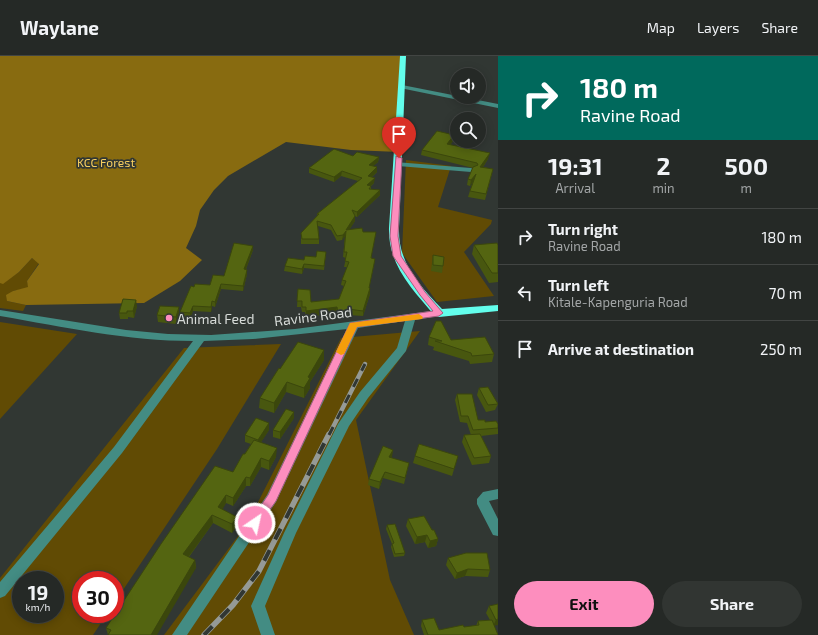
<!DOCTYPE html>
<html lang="en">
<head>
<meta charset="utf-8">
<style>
  :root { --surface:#252926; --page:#313532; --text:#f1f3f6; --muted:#a3a6a7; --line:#424543; --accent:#fd8ebe }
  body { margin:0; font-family:"Exo 2",sans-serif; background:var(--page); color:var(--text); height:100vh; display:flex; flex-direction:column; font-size:15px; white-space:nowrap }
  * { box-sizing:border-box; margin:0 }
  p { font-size:13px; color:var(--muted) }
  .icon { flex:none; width:22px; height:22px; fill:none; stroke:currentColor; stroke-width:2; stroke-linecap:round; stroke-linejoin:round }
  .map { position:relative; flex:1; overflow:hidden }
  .sheet { display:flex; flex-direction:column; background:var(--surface); width:320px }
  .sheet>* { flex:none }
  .banner { background:#00695c; color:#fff; overflow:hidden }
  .controls { position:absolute; left:450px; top:12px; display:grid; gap:8px }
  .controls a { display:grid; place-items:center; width:36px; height:36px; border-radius:50%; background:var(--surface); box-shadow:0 2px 10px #0003,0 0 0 1px var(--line); font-size:20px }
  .speed { position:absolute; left:12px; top:515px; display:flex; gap:8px; font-size:20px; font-weight:700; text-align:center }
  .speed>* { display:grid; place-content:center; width:52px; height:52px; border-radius:50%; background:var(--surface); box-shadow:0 2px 10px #0003,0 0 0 1px var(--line); line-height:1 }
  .speed small { font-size:10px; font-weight:400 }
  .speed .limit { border:6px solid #d22; background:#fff; color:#111 }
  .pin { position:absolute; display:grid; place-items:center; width:34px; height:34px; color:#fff; margin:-41px -17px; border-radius:50% 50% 50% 0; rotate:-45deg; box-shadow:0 0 4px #0007 }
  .pin .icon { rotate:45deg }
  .me { position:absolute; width:44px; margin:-22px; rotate:34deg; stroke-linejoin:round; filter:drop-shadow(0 0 3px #0008) }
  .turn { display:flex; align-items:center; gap:14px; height:84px; padding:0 16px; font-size:18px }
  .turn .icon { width:52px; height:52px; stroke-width:2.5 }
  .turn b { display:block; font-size:28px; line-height:34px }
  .eta { display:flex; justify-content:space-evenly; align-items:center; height:68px; text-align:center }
  .eta b { font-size:24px; font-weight:700; line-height:28px }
  .primary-button { display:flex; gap:8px; margin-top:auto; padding:8px 16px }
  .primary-button a { flex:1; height:46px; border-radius:24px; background:var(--accent); color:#111; font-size:16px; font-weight:700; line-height:46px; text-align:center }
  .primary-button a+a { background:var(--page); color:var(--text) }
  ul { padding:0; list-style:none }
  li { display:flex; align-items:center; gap:12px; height:56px; padding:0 16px; border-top:1px solid var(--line) }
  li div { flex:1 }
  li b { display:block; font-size:15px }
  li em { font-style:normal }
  header { display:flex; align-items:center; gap:24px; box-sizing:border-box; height:56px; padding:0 20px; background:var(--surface); border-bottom:1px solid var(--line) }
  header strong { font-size:19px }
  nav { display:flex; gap:22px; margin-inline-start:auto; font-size:14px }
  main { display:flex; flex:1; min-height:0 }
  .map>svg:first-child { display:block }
</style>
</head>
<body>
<header>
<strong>Waylane</strong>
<nav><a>Map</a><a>Layers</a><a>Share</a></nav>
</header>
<main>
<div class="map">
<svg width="498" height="579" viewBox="0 0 498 579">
  <rect width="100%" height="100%" fill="#313733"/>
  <!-- green -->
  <g fill="#614b04" fill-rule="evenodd">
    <path d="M406,104L451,110L438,151L492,164L491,168L464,196L494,240L437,246L402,197Z"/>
    <path d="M32,202L39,207L27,225L29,232L13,235L7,245L26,249L23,255L0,252V227H3L19,216Z"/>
    <path d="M0,266L77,278L0,363Z"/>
    <path d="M420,275L356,364L390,524L414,579H164L247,468L341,282Z"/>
    <path d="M281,288L217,393L115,546V524H81V558H107L93,579H0V522L184,292ZM21,524H55V558H21Z"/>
  </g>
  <!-- forest -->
  <path fill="#886b10" d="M0,0H402L399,96L351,94L286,86L228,120L214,134L200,154L196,170L186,192L202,204L180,225L144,247L26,249L7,245L6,239L13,235L28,231L27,225L39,208L32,202L19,216L3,228L0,227Z"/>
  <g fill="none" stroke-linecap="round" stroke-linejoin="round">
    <!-- minor -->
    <g fill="#438c83" fill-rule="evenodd">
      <path d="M402,29L498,48V52L400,32L399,31Z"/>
      <path d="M395,106L471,112L475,114L471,116L398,110H395Z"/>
      <path d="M0,254L126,274L168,278L211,279L295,273L439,254L444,257L439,260L415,264L406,295L368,342L349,370L296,477L265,550L275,579H261L251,550L284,477L338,368L360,336L397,292L405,265L358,272L276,446L187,579H172L267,439L347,273L253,283L204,285L122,397L5,540L0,542V526L114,391L193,285C128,285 64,271 0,260Z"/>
      <path d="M498,433V443L489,445L498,463V480L493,479L477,448V443L483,436Z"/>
    </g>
    <!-- highway -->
    <path fill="#63feec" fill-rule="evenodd" d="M400,0H406L399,172C398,207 419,229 442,253L498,249V255L439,261L435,260C412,233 388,209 389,172Z"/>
    <defs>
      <path id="rail-far1" d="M329,379L365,308"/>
      <path id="rail" d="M204,579L233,549L259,515L329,378"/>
    </defs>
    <!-- rail-far1 casing -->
    <use href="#rail-far1" stroke="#959a96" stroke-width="4.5"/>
    <!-- rail casing -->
    <use href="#rail" stroke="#959a96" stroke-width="5.5"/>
    <!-- rail-far1 -->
    <use href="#rail-far1" stroke="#313733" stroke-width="3" stroke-dasharray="9" stroke-linecap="butt"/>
    <!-- rail -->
    <use href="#rail" stroke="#313733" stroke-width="4" stroke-dasharray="12" stroke-linecap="butt"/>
  </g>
  <!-- wall -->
  <g fill="#48570f">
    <path d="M453,85L450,89L488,103L483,111L493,113L485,144L468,141L473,125L470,130L467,129L468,123L473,112L421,99L422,94Z"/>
    <path d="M353,100L379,101L378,106L373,110L377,116L372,121L374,127L371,130V133L380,134V139L357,161L355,160V165L349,174L372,202L374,208L369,232H370V238L363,260L348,259V262H337L336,257L306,261L305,256H302L301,251H297L298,233L311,246L339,243L344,230L341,229L342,224L347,211H344L346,202L343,201L345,180L342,184L337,185L331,174L318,170L319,183V188H301V177L317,160V158L358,125L341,120L334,126L309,117V112Z"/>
    <path d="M474,189H498V226L489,227L472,198Z"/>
    <path d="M253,194L246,213L247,214V218L243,235L221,233L215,251L212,250L211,256L193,255L190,262L181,261L180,256L210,229L224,220Z"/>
    <path d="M326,196L324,214L304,212L302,218L284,215L285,210L304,204L316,201Z"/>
    <path d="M433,199L443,210L442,217L431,215Z"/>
    <path d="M137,250L134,262L128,261V263H120L119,257Z"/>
    <path d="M179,251V258L176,268L158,266L157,259Z"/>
    <path d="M429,281L451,284L494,298L492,306L470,308L469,305L433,294L434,291L428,289Z"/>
    <path d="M324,304L310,326V332L304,342L286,336L274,357L259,352L260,342L280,313Z"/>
    <path d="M479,332L498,348L495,354L486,356L477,339Z"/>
    <path d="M457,338L478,364L485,366L498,368V378L481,380L491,400L489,407L472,409L462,386L464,379H471L467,367L460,366L455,344Z"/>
    <path d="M294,362L280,383L273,381V374Z"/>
    <path d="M269,374L261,386L276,401L269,414L261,411L250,430H246L233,450L226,447L222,453L237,469L232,477L213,467L189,501L195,504L196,512L108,579L106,572L233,416L251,388L245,386V379Z"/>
    <path d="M393,394L391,402L409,407L404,428L383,422L379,433L368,429L369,423Z"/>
    <path d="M415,400H458L452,420L413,407Z"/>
    <path d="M408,463L432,474L438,483L436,490L428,492L425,486L415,488L406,470Z"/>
    <path d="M387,469L405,497L404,500L394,501L391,491L392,488L386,473Z"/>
    <path d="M448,502L490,514L488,521L465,520L455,523L446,509Z"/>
    <path d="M489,550L498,569H494L498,579H424L421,570L422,564L439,574L476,570L478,565L490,564L486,557Z"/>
  </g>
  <!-- shaded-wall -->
  <g fill="#3b470c">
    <path d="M454,79L453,85L446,94L447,88Z"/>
    <path d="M490,97L488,103L479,117L480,111Z"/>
    <path d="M379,101L378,106L369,114V109Z"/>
    <path d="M377,111V116L368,125V120Z"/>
    <path d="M342,115L341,120L334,126V121Z"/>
    <path d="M476,118L474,124L470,130L471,124Z"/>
    <path d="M375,122L374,127L366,134L367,129Z"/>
    <path d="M380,134V139L357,161V156Z"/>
    <path d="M355,160V165L346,179V174Z"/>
    <path d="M346,175L345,180L342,184L343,179Z"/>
    <path d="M253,190V194L244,218V213Z"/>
    <path d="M304,208V212L302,218V213Z"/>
    <path d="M247,214V218L243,235V230Z"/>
    <path d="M221,228V233L215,251V246Z"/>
    <path d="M370,232V238L363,260V255Z"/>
    <path d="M136,244L137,250L134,262L133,255Z"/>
    <path d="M212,245V250L211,256V251Z"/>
    <path d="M193,250V255L190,262V257Z"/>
    <path d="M179,251V258L176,268V261Z"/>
    <path d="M337,251L336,257L306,261V255Z"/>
    <path d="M324,294V304L310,326V332L304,342V332L308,321Z"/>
    <path d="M287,326L286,336L274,357V347Z"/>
    <path d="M294,356V362L280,383V376Z"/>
    <path d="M269,367V374L258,391V384Z"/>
    <path d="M277,392L276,401L269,414V405Z"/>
    <path d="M393,394L392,401L388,408L389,401Z"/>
    <path d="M261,402V411L250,430V422Z"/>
    <path d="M385,416L383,422L379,433L380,426Z"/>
    <path d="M246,421V430L233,450V442Z"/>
    <path d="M226,439V447L219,460L218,451Z"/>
    <path d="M212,459L213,467L184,507L183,498Z"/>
    <path d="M237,461V469L232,477V468Z"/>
    <path d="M427,479L425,486L415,488L417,481Z"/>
    <path d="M438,483L436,490L428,492L430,485Z"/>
    <path d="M195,504L196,512L157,579H151Z"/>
    <path d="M468,513L465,520L455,523L457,517Z"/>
    <path d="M498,563V569L493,570L496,564Z"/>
  </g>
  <!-- building -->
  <g fill="#546511" stroke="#3b470c">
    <path d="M437,75L454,79L447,88L490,97L480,111L493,113L486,138L470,135L476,118L471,124L468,123L473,111L478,109L477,107L422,94Z"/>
    <path d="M334,93L353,100L357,96L379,101L369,109L377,111L368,120L375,122L367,129L371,130L369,133L380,134L357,156L352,154L355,160L346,174L362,172L363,176H376L371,202L375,203L369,232H370L363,255L348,253L349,257H338L337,251L306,255V251H302V245H297L298,233L310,234L311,246L339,243L346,225L342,224L349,206L345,205L347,196H344L346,175L343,179L337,180L331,169L317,165L319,183H302L301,177L319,158H317L362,122L342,115L334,121L309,112Z"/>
    <path d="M234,187L253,190L244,213L247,214L243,230L221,228L215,246L212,245L211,251L193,250L190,257L180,256L191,230L194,231L195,228L210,229L213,219L224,220Z"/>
    <path d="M497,187L498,189V217H492L474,189Z"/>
    <path d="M317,195L326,196L324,210L304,208L302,213L285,210L288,202L304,204L305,200L316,201Z"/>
    <path d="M433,199L444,201L443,210L433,209Z"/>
    <path d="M123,243L136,244L133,255H127V257H119Z"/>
    <path d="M160,250L179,251L176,261L157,259Z"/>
    <path d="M436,265H441L451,284L485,281L494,298L472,300L471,297L435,285H442L429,281Z"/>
    <path d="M298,286L324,294L308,321L310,322L304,332L287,326L274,347L260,342L279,312L280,313Z"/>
    <path d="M488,331L498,348L488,349L479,332Z"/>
    <path d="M457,338H472L478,364H485V366L496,365L498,368V372L473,374L468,360H461Z"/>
    <path d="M286,353L294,356L280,376L273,374Z"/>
    <path d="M256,362L269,367L258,384L245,379Z"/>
    <path d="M480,378L491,400L474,402L464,379Z"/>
    <path d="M254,384L277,392L269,405L261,402L250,422L246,421L233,442L226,439L218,451L237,461L232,468L212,459L183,498L195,504L151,579H108L111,574L106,572L161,488L215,410L233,416L243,398H245Z"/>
    <path d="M419,388L458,400L454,413L415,400Z"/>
    <path d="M383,390L393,394L389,401L409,407L405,422L385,416L380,426L369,423Z"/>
    <path d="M424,460L432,474H434L438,483L430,485L427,479L417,481L408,463Z"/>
    <path d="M395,468L405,497L395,498L392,488L394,487L387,469Z"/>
    <path d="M466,497H487L490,514L468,513L457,517L448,502Z"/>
    <path d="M498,548V563L496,564L489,550Z"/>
    <path d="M434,562L439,574L463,569L464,571L479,569L478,565L492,564L498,579H428L422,564Z"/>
  </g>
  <!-- route -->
  <path fill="#fd8ebe" stroke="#a45c7c" d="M396,100L402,102L398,180L401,200L425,236L443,257L439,260L357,271L276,445L259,470L255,471L251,470L249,467L268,439L350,267L433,255L420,239L393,200L390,180Z"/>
  <!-- slow -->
  <path fill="#f59e0b" d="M419,258L423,261L422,263L357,271L344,298L341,299L336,296L350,267Z"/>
  <!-- markers -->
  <circle fill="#fd8ebe" stroke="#313733" stroke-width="1.5" cx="169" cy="262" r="4"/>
  <g text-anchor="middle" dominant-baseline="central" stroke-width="3.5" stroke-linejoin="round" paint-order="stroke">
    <!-- far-park labels -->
    <g font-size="12" fill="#f7cf60" stroke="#313733">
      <text x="106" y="106">KCC Forest</text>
    </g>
    <!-- street labels -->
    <g font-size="14" fill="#d7dbd8" stroke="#313733">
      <text transform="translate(313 260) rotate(-7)">Ravine Road</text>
    </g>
    <!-- poi labels -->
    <g font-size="14" fill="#d7dbd8" stroke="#313733" text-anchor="start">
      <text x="177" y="262">Animal Feed</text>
    </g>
  </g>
</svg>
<div class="controls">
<a><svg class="icon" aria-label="sound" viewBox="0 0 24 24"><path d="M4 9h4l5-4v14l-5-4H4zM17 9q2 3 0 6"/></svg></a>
<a><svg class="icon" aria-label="search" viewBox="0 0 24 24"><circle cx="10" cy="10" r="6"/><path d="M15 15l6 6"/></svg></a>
</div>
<div class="speed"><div>19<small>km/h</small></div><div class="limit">30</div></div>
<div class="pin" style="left:399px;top:102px;background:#d93025"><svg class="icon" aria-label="arrive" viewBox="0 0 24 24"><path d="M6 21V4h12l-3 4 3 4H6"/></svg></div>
<svg class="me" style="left:255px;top:467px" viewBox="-20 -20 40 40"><circle r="17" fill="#fd8ebe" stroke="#fff" stroke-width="3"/><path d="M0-11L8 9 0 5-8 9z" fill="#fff"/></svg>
</div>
<section class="sheet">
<div class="banner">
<div class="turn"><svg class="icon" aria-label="right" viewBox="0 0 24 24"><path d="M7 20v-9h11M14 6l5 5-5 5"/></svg><div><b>180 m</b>Ravine Road</div></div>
</div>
<div class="eta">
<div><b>19:31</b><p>Arrival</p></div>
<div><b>2</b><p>min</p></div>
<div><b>500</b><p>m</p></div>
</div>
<ul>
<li><svg class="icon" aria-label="right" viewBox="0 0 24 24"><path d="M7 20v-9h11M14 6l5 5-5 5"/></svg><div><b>Turn right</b><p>Ravine Road</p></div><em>180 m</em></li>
<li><svg class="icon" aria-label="left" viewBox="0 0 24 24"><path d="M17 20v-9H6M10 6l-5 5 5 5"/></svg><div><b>Turn left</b><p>Kitale-Kapenguria Road</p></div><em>70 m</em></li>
<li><svg class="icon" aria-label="arrive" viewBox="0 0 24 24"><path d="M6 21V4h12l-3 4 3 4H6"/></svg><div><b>Arrive at destination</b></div><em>250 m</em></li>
</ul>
<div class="primary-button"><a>Exit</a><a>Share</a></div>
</section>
</main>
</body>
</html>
